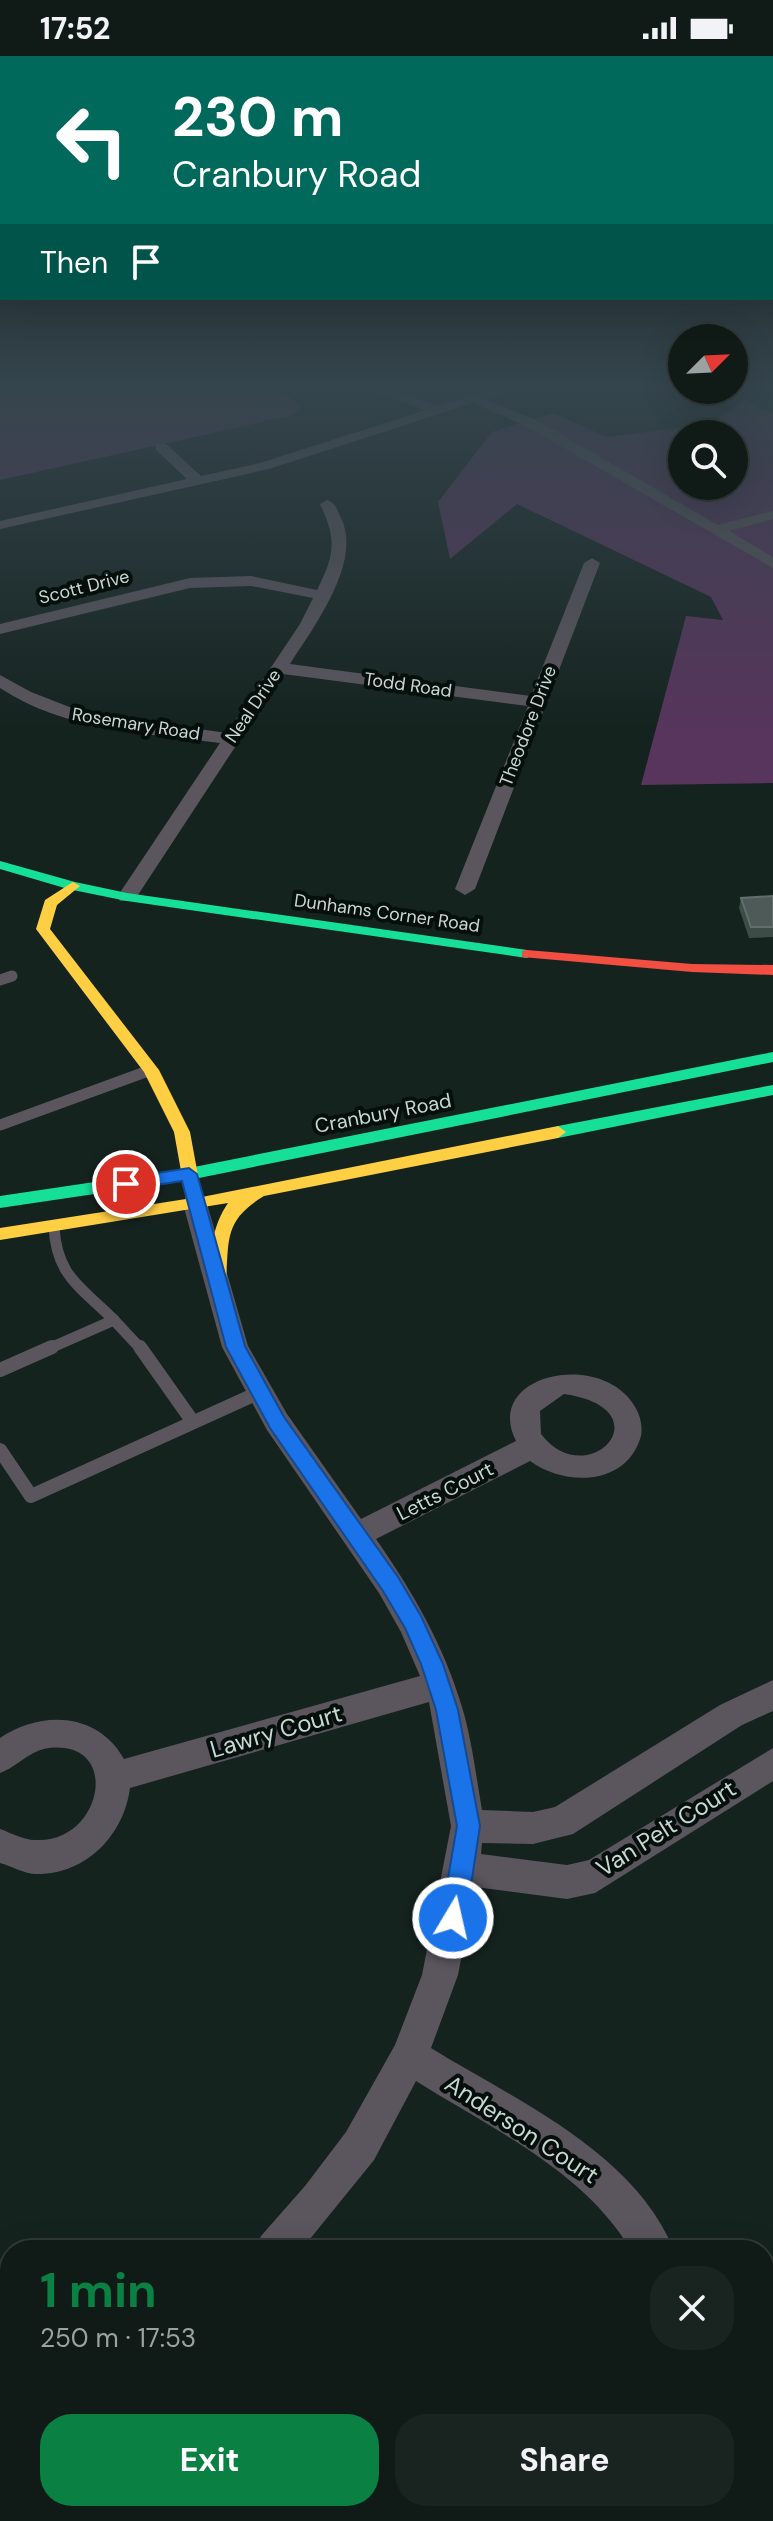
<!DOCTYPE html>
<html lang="en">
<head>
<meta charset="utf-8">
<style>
  :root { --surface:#101a17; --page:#192320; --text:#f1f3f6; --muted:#9ca1a1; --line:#303836; --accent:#0b8043 }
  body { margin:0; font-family:"DM Sans",sans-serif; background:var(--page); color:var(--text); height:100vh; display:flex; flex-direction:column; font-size:30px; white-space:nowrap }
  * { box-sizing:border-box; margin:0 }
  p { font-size:26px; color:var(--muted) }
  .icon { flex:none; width:44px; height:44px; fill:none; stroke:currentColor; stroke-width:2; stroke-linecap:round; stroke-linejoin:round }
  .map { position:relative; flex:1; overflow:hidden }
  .panel { position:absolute; left:0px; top:2184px; width:774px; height:282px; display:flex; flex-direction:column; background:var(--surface); border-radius:32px 32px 0 0; box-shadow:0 8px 32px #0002,0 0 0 2px var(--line) }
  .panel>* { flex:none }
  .guide { position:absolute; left:0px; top:0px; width:774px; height:244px; box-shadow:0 8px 32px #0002,0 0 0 2px var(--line); background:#00695c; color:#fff; overflow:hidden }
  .needle { width:52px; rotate:66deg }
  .tools { position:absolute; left:668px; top:268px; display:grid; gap:16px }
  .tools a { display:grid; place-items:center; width:80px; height:80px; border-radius:50%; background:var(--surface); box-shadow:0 8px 32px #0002,0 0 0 2px var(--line); font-size:40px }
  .pin { position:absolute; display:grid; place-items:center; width:68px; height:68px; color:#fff; margin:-34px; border:4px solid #fff; border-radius:50%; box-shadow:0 2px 8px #0007 }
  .me { position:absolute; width:88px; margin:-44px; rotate:9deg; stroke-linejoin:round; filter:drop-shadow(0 0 6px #0008) }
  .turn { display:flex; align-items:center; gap:28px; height:168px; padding:0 40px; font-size:36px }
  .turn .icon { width:104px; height:104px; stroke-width:2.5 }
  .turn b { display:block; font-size:56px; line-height:68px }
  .then { display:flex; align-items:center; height:76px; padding:0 40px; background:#0003; gap:16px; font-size:30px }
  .round { display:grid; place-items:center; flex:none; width:84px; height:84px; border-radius:32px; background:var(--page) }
  .summary { display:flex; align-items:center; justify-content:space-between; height:136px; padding:0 40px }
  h1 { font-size:48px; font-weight:700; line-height:60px; color:var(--accent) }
  .button { display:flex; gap:16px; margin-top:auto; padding:16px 40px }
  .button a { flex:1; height:92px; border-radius:32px; background:var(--accent); color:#fff; font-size:32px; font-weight:700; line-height:92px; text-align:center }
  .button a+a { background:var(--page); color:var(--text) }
  .status { display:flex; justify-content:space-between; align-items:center; height:56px; padding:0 40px; background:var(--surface); direction:ltr }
  .status svg { height:22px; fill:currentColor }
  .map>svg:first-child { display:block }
</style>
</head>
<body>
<div class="status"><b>17:52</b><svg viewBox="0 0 49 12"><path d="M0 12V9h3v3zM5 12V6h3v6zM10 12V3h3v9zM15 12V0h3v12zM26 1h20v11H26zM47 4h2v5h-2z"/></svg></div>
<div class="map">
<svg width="773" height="2465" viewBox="0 0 773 2465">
  <rect width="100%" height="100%" fill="#15231f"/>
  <!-- green -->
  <g fill="#57355c" fill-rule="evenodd">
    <path d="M11,330H274L301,350L294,359L0,424V334Z"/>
    <path d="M744,344L773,358V727L641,729L686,560L723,564L711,541L517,448L450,503L438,446L492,376L554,357L607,381L711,368ZM682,378H734V430H682Z"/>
  </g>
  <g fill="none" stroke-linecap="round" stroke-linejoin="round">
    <!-- lane-far1 -->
    <g stroke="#5b555d" stroke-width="11">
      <path d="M0,924L12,920"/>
      <path d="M0,1069L148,1015"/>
      <path d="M113,1263L141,1293"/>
      <path d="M48,1293L114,1264C81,1231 56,1220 54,1170"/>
    </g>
    <!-- lane -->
    <g stroke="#5b555d" stroke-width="14">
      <path d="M140,1291L193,1366"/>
      <path d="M0,1314L52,1291"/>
      <path d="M0,1394L31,1440L260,1336"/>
    </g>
    <!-- street -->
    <g fill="#5b555d" fill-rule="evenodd">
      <path d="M360,330H380L439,350L500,330H520L485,343L536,364L718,469L773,455V463L729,475L773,501V512L526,370L473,347L269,413L0,473V465L187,423L156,394V388H166L201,420L260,407L426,354Z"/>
      <path d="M327,444C336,447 337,454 341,462C363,506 313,572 290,608L531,640L584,507L592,502L600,507L475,833L465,839L455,833L528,650L283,618L134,845H120L117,841L220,687C145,677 65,675 0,632V619L31,636L85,657L227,677L300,568L313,542L251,530L190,532L0,578V568L190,522L251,520L317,534C335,498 337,484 320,448Z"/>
      <path d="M195,1139L204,1142L207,1148L248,1290L287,1358L361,1463L516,1385C482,1318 602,1293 635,1351C640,1359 643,1370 641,1380C627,1430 566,1431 530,1405L376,1483C413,1536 444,1590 462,1651C472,1684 476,1720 482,1754L533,1756L555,1751L720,1649L773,1624V1655L742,1669L573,1778L533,1788L482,1787L481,1798L567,1809L589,1804L773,1692V1725L595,1837L567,1843L475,1831L458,1919L431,1992C517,2045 633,2095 674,2194H631C583,2114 492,2073 416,2025L374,2104L301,2194H255L261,2180L305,2130L346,2076L395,1989L422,1919L451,1770L429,1646L130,1732C124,1779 86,1819 36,1818C25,1818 11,1810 0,1807V1773C11,1777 24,1784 35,1784C102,1788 123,1684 49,1692C30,1694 17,1711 0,1717V1682C41,1654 98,1656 124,1703L420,1620L401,1576L379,1537L267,1374L222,1291L183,1148L186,1142ZM564,1338C667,1353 588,1439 541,1378L540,1355Z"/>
      <path d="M10,2334V2376L0,2379V2337Z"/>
      <path d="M764,2360L773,2363V2417L764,2414Z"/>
    </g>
    <!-- fast -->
    <g fill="#16e098" fill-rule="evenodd">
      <path d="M0,805L75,826L127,837L527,894L534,898L527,902L127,845L68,833L0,813Z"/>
      <path d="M773,996V1006L189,1124L0,1152V1140L189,1112Z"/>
      <path d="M773,1029V1039L558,1082L550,1076L558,1070Z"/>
    </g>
    <!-- slow -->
    <path fill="#ffcf43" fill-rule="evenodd" d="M73,826L80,830L57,849L50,873L159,1014L190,1076L202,1141L558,1070L566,1076L558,1082L264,1140C224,1164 229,1183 226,1225L217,1232L208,1225C211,1197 211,1172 228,1147L0,1184V1172L186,1143L174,1076L144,1016L36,873L45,844Z"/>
    <!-- jam -->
    <path fill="#f24e42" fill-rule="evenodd" d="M527,894L692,908L773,909V919L692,916L522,901V895Z"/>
  </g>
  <!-- wall -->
  <path fill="#3e4c48" d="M773,840V881L749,882L739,852L741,842Z"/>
  <!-- building -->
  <path fill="#4d5a57" stroke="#616e6b" stroke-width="2" d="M773,840V871H751L741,842Z"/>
  <!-- sky -->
  <linearGradient id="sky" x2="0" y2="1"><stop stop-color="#0c1311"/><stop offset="0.49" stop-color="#35454d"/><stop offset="1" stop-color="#35454d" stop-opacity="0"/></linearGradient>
  <rect width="773" height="675" fill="url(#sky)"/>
  <!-- route -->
  <path fill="#1a73e8" stroke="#114b97" stroke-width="2" d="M189,1112L197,1118L245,1290L284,1361L398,1521L421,1560L443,1608L458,1654L480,1770L466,1862L462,1871L453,1874L444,1871L441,1862L457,1770L436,1654L421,1608L405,1572L383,1535L270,1372L226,1291L182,1125L126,1134L117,1128L126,1122Z"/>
  <g text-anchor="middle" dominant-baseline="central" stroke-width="8" stroke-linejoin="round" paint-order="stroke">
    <!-- far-street labels -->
    <g font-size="18" fill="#c9d7d3" stroke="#050f0c">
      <text transform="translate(84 531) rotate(-14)">Scott Drive</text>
      <text transform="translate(408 629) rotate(8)">Todd Road</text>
      <text transform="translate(253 650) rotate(-56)">Neal Drive</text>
      <text transform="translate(136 668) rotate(9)">Rosemary Road</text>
      <text transform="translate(528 670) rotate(-69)">Theodore Drive</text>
      <text transform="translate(387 857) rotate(8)">Dunhams Corner Road</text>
    </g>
    <!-- street labels -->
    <g font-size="20" fill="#c9d7d3" stroke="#050f0c">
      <text transform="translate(383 1057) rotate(-11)">Cranbury Road</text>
      <text transform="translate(445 1435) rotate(-27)">Letts Court</text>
    </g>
    <!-- near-street labels -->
    <g font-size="24" fill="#c9d7d3" stroke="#050f0c">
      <text transform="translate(276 1675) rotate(-16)">Lawry Court</text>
      <text transform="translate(666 1772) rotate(-32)">Van Pelt Court</text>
      <text transform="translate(522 2073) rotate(33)">Anderson Court</text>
    </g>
  </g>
</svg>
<div class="tools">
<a><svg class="needle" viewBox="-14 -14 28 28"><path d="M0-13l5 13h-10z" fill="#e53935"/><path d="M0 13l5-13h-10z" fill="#9ca1a1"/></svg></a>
<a><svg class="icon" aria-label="search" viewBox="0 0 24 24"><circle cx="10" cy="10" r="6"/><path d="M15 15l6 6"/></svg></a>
</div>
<div class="pin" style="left:126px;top:1128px;background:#d93025"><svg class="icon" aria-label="arrive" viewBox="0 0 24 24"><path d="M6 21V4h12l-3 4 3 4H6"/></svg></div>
<svg class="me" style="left:453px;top:1862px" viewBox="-20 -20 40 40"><circle r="17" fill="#1a73e8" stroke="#fff" stroke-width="3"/><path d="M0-11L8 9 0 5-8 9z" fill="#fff"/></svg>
<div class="guide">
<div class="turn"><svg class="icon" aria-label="left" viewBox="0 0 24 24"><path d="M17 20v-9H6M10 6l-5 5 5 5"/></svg><div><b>230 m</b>Cranbury Road</div></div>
<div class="then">Then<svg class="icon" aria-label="arrive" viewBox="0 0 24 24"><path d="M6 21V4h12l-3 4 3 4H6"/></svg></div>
</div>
<section class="panel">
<div class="summary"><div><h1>1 min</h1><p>250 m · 17:53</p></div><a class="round"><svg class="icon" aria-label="close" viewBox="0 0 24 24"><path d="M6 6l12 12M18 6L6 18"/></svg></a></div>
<div class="button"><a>Exit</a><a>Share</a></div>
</section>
</div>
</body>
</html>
